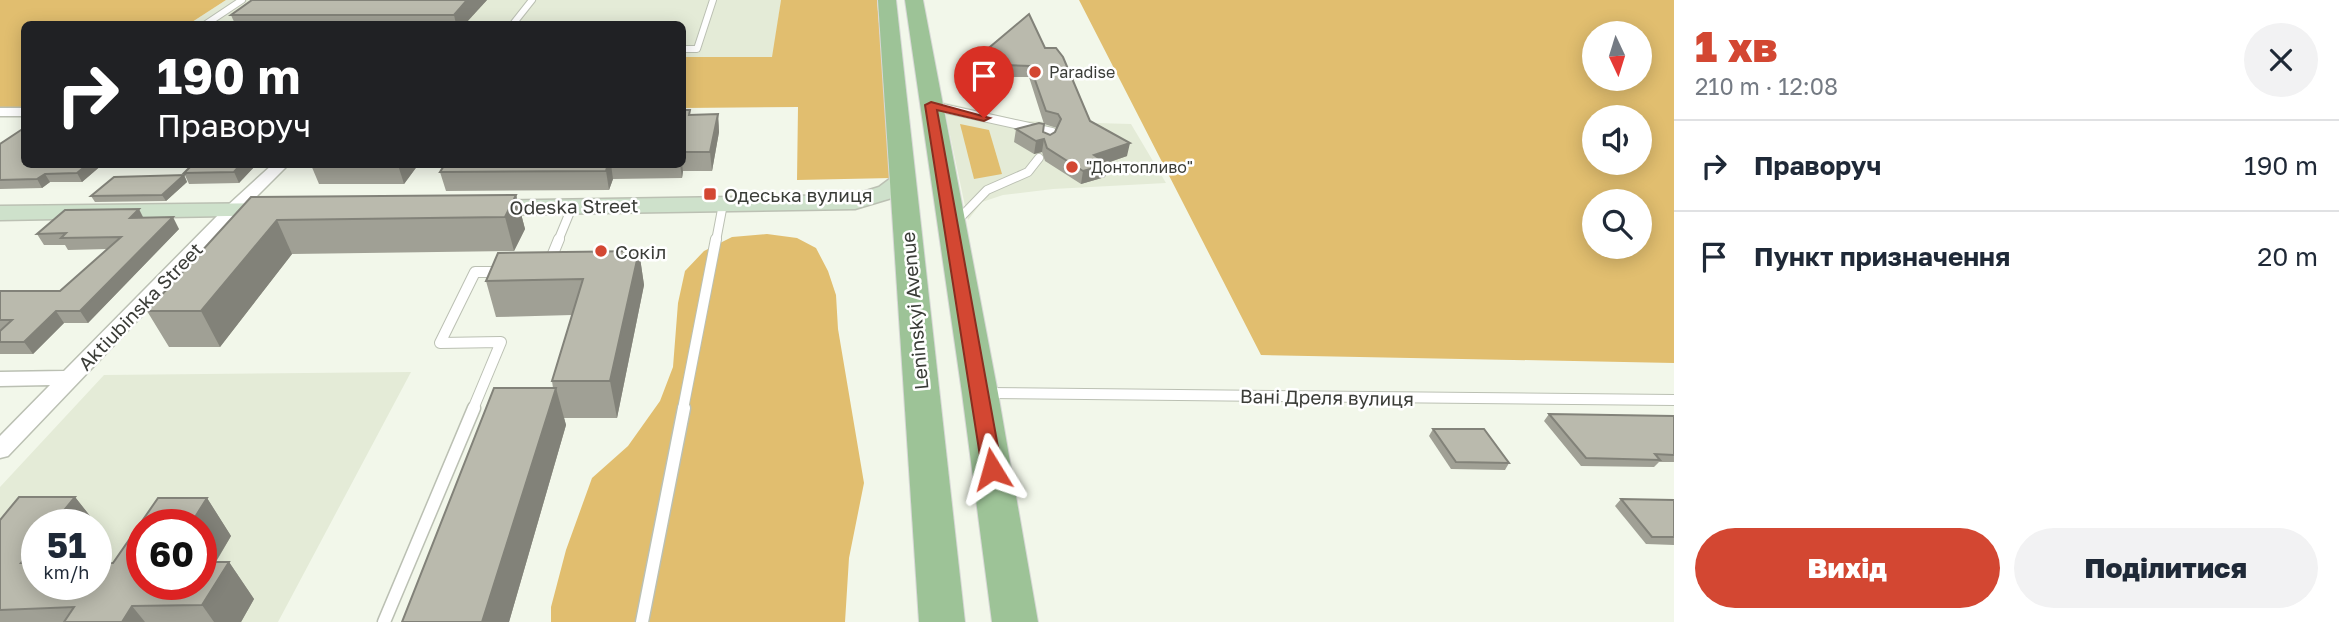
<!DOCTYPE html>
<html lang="uk">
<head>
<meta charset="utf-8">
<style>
  :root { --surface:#fff; --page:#f2f2f3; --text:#1f2937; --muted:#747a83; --line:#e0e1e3; --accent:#d34732 }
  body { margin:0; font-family:"Golos Text",sans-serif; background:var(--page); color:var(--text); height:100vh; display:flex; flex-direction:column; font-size:26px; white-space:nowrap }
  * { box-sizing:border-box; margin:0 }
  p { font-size:23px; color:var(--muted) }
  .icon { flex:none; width:38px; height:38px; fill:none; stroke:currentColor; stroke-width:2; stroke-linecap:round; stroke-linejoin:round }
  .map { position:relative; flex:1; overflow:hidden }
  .sheet { display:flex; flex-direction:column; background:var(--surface); width:665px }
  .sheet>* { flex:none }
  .banner { position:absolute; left:21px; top:21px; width:665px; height:147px; border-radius:10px; box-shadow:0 4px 18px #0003; background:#202124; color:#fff; overflow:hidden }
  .needle { width:46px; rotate:176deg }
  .controls { position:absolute; left:1582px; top:21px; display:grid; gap:14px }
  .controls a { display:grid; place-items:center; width:70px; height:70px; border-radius:50%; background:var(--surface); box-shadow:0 4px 18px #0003; font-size:35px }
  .speed { position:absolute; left:21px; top:509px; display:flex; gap:14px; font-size:35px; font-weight:700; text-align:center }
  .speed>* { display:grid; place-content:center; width:91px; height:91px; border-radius:50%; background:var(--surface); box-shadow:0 4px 18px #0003; line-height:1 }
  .speed small { font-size:18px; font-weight:400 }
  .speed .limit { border:10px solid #d22; background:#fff; color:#111 }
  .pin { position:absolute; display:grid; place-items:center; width:60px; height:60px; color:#fff; margin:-72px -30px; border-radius:50% 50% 50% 0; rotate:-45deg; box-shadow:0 0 7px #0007 }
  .pin .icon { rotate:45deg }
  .me { position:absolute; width:77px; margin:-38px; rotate:352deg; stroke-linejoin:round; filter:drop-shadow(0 0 5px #0008) }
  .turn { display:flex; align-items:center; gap:24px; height:147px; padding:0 21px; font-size:32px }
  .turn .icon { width:91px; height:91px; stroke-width:2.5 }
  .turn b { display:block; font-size:49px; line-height:60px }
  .round { display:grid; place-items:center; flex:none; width:74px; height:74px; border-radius:37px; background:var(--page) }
  .headline { display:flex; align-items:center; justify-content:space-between; height:119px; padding:0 21px }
  h1 { font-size:42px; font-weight:800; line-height:52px; color:var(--accent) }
  .action { display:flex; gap:14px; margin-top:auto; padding:14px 21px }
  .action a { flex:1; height:80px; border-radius:42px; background:var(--accent); color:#fff; font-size:28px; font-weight:800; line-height:80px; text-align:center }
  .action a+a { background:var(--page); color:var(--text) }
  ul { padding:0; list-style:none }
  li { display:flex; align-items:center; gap:21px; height:91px; padding:0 21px; border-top:2px solid var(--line) }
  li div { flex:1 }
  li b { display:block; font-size:26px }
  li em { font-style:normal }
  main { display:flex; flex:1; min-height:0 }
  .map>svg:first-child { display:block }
</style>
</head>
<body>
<main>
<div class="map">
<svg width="1674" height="622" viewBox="0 0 1674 622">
  <rect width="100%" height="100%" fill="#f2f7ea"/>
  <!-- built -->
  <g fill="#e4ebd7" fill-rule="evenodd">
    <path d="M226,0H781L773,57H683L682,24H189Z"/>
    <path d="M943,102L1023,121L1131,124L1166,183L1053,189L1003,195L982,202L968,220Z"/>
    <path d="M411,372L278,622H0V487L104,375ZM37,525H96V584H37ZM142,525H201V584H142Z"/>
  </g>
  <!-- green -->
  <g fill="#e1be6f" fill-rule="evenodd">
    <path d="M0,0H226L189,24H24V111H0Z"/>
    <path d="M781,0H877L892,178L797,180L798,107L683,108L682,57H772Z"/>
    <path d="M1079,0H1674V363L1261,355ZM1640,33V79H1594V33ZM1640,117V163H1594V117ZM1640,201V247H1594V201Z"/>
    <path d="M960,124L989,130L1002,174L974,179Z"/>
    <path d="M767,234L797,238L816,248L828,271L836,295L838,329L864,483L849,558L845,622H551V607L566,550L592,478L628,446L660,401L673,367L678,303L685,271L704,251L732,237Z"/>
  </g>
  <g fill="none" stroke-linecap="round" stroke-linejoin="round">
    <defs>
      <g id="lane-far3">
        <path d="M206,24L242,0"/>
        <path d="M513,24L532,0"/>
        <path d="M682,49H697L713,0"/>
        <path d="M933,106L937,107"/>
      </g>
      <g id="lane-far2">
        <path d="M933,106L1052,132L1047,142"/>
        <path d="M956,222L987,190L1028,172L1039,158"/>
        <path d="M558,241L572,207"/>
        <path d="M716,241L723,204"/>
      </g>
      <g id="lane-far1">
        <path d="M550,261L559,239"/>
        <path d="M985,393L1674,400"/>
        <path d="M473,409L501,342L440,343L475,272H503"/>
        <path d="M683,409L716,239"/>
      </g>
      <g id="lane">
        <path d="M384,622L474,408"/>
        <path d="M642,622L684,408"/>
      </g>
      <g id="street">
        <rect x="0" y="108" width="24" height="8"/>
        <path d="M273,164H289L239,214L8,456L0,458V436L50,385L0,386V372L64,371L227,206Z"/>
      </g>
      <g id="secondary">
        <path d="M903,173L911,175L914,180L895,197L855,209L482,215L474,213L470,208L474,203L482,201L853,195L879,187L895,175Z"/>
        <path d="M277,203L285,205L289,210L285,215L0,220V206Z"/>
      </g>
      <g id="primary">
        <path d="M878,0H896L965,622H919Z"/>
        <path d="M905,0H923L998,393L1038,622H992L962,393Z"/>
      </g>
    </defs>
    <!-- lane-far3 casing -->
    <use href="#lane-far3" stroke="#bbc0b3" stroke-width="8"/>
    <!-- lane-far2 casing -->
    <use href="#lane-far2" stroke="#bbc0b3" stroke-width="10"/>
    <!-- lane-far1 casing -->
    <use href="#lane-far1" stroke="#bbc0b3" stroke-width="12"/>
    <!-- lane casing -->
    <use href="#lane" stroke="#bbc0b3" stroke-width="15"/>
    <!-- street casing -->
    <use href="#street" stroke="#bbc0b3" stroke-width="3"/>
    <!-- secondary casing -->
    <use href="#secondary" stroke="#bbc0b3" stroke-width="3"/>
    <!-- primary casing -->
    <use href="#primary" stroke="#d8d8d7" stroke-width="2"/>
    <!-- lane-far3 -->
    <use href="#lane-far3" stroke="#fff" stroke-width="6"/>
    <!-- lane-far2 -->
    <use href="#lane-far2" stroke="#fff" stroke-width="8"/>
    <!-- lane-far1 -->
    <use href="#lane-far1" stroke="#fff" stroke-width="10"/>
    <!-- lane -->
    <use href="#lane" stroke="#fff" stroke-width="12"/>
    <!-- street -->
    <use href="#street" fill="#fff" fill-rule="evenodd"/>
    <!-- secondary -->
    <use href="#secondary" fill="#cee1cb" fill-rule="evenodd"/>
    <!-- primary -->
    <use href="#primary" fill="#9dc397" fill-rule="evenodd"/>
  </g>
  <!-- wall -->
  <g fill="#a0a095" fill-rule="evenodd">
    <path d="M252,0H487L465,24H235L231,15Z"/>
    <path d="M1045,48L1090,121L1127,156L1107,163L1105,177L1081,184L1045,161L1042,152L1034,154L1014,142L1016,129L1043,132L1050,135L1055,132L1057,128L1044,124L1029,77H1001L982,64L984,52Z"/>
    <path d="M682,110L690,115L718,114L719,132L712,171H683L682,178L613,179L609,190L446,191L440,172L445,165H418L404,184H319L311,165L312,164H682Z"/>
    <path d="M0,144L103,164L82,182H50L42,188L0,189Z"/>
    <path d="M193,164H257L239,183L189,184L184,173Z"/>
    <path d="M184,175L187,182L166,201L95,202L91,196Z"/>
    <path d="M516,195L525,229L514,251L292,254L220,347H169L147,311L251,197Z"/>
    <path d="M143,218L179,229L88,323H64L33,354H0V291H60L108,249L68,250L65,245H44L37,234Z"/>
    <path d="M639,251L644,285L617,418H564L566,425L509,622H402L553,388L552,381L572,315L496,317L486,281Z"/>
    <path d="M1549,414L1674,416V462H1659L1654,467L1581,466L1544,421Z"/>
    <path d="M1433,429L1509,463L1505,470L1451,469L1429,436Z"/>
    <path d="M19,497H75L105,535L96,546V525H37V584H96V563H113L158,498H207L231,536L216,562H229L254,599L241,622H0V520ZM142,525H201V584H142Z"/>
    <path d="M1621,499L1674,500V545L1646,544L1615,506Z"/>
  </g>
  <!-- shaded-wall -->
  <g fill="#828279">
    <path d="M467,0H487L465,24H456L454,15Z"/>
    <path d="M718,114L719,132L712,171L710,152Z"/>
    <path d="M1044,139L1042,152L1034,154L1036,141Z"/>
    <path d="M1130,143L1127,156L1095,167L1108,164L1105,177L1081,184L1083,171L1094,155Z"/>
    <path d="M88,164H103L82,182L77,173Z"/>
    <path d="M241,164H257L239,183L234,172Z"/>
    <path d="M398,164L418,165L404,184L398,165Z"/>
    <path d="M608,164H611L613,179L609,190L606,171Z"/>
    <path d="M680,164H682L683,171L682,178Z"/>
    <path d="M45,174L50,182L42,188L37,179Z"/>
    <path d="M184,175L187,182L166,201L162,195Z"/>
    <path d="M516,195L525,229L514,251L505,217Z"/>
    <path d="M139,209L145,221L130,218Z"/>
    <path d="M173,217L179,229L88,323L80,311Z"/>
    <path d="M277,220L292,254L220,347L201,311Z"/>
    <path d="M639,251L644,285L617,418L610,381Z"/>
    <path d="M56,311L64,323L33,354L24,342Z"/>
    <path d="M556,388L566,425L509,622H482Z"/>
    <path d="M75,497L105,535L96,546V525H52Z"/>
    <path d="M207,498L231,536L192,601L201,584V525H190Z"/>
    <path d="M37,544V580L21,563Z"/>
    <path d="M229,562L254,599L241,622H214L202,605Z"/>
    <path d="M132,606L145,622H122Z"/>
  </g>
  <!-- building -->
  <g fill="#babaad" stroke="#828279" stroke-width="2">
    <path d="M252,0H467L454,15H231Z"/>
    <path d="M1029,14L1045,48H1056L1063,57L1090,121L1130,143L1094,155L1108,164L1083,171L1047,148L1044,139L1036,141L1016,129L1039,123L1044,124L1043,132L1050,135L1055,132L1061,119L1058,114L1046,111L1030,66L1003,65L984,52Z"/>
    <path d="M682,110H690L689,115L718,114L710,152H682Z"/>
    <path d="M24,128V164H88L77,173L45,174L37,179L0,180V144Z"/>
    <path d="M193,164H241L234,172L184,173Z"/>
    <path d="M312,164H398L311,165Z"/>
    <path d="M445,164H608L606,171L440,172Z"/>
    <path d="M184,175L162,195L91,196L114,177Z"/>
    <path d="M516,195L505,217L277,220L201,311H147L251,197Z"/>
    <path d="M139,209L130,218L173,217L80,311H56L24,342H0V331L12,320H0V291H60L121,237L61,238L66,233L37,234L65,210Z"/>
    <path d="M639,251L610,381H552L583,279L486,281L498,253Z"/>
    <path d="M494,388H556L482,622H402Z"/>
    <path d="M1549,414L1674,416V455L1655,454L1660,460L1586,458Z"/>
    <path d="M1433,429H1484L1509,463L1456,462Z"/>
    <path d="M19,497H75L52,525H37V544L21,563H37V584H96V563H113L158,498H207L190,525H142V584H201V562H229L202,605L132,606L122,622H64L74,607L0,610V520Z"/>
    <path d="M1621,499L1674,500V537H1652Z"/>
  </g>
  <!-- route -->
  <path fill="#d34732" stroke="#892e20" stroke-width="2" d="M931,102L990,118L984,121L937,110L1002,469L999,475L992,477L985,475L982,469L925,105Z"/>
  <!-- markers -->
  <g fill="#d34732" stroke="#fff" stroke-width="2.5">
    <circle cx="1035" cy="72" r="7"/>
    <circle cx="1072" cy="167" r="7"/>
    <rect x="703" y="187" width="14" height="14" rx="3.5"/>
    <circle cx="601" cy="251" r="7"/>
  </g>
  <g text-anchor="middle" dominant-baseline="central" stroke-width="5" stroke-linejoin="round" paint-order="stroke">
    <!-- far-poi labels -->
    <g font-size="16" fill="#3b3d38" stroke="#fff" text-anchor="start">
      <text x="1049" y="72">Paradise</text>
      <text x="1086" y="167">"Донтопливо"</text>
    </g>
    <!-- poi labels -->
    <g font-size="19" fill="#3b3d38" stroke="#fff" text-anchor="start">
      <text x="724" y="194">Одеська вулиця</text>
      <text x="615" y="251">Сокіл</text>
    </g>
    <!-- street labels -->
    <g font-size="19" fill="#3b3d38" stroke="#fff">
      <text transform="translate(574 206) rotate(-1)">Odeska Street</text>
      <text transform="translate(140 306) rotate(-46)">Aktiubinska Street</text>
      <text transform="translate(914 311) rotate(-95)">Leninskyi Avenue</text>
      <text transform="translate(1327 397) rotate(1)">Вані Дреля вулиця</text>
    </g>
  </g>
</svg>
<div class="controls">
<a><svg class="needle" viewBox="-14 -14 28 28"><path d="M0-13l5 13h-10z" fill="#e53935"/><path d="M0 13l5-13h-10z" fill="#747a83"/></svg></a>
<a><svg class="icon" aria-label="sound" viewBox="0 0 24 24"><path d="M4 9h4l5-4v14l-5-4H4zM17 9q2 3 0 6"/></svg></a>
<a><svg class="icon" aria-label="search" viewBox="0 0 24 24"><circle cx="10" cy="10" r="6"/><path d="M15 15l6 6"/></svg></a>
</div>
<div class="speed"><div>51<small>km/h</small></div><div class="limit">60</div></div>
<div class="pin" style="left:984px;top:118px;background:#d93025"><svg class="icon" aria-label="arrive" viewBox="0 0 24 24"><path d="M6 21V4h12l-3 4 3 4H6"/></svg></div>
<svg class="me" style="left:992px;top:469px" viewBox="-20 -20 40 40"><path d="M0-17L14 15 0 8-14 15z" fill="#d34732" stroke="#fff" stroke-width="4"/></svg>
<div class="banner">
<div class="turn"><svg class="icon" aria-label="right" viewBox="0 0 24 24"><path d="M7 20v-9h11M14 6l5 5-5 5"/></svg><div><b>190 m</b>Праворуч</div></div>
</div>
</div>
<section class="sheet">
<div class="headline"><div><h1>1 хв</h1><p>210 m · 12:08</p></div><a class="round"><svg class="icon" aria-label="close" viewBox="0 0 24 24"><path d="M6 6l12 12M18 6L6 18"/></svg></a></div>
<ul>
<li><svg class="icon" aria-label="right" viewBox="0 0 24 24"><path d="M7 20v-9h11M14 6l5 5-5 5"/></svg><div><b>Праворуч</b></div><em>190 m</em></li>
<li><svg class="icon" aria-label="arrive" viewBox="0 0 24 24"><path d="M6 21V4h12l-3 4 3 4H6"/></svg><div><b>Пункт призначення</b></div><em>20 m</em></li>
</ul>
<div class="action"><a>Вихід</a><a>Поділитися</a></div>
</section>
</main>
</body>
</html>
